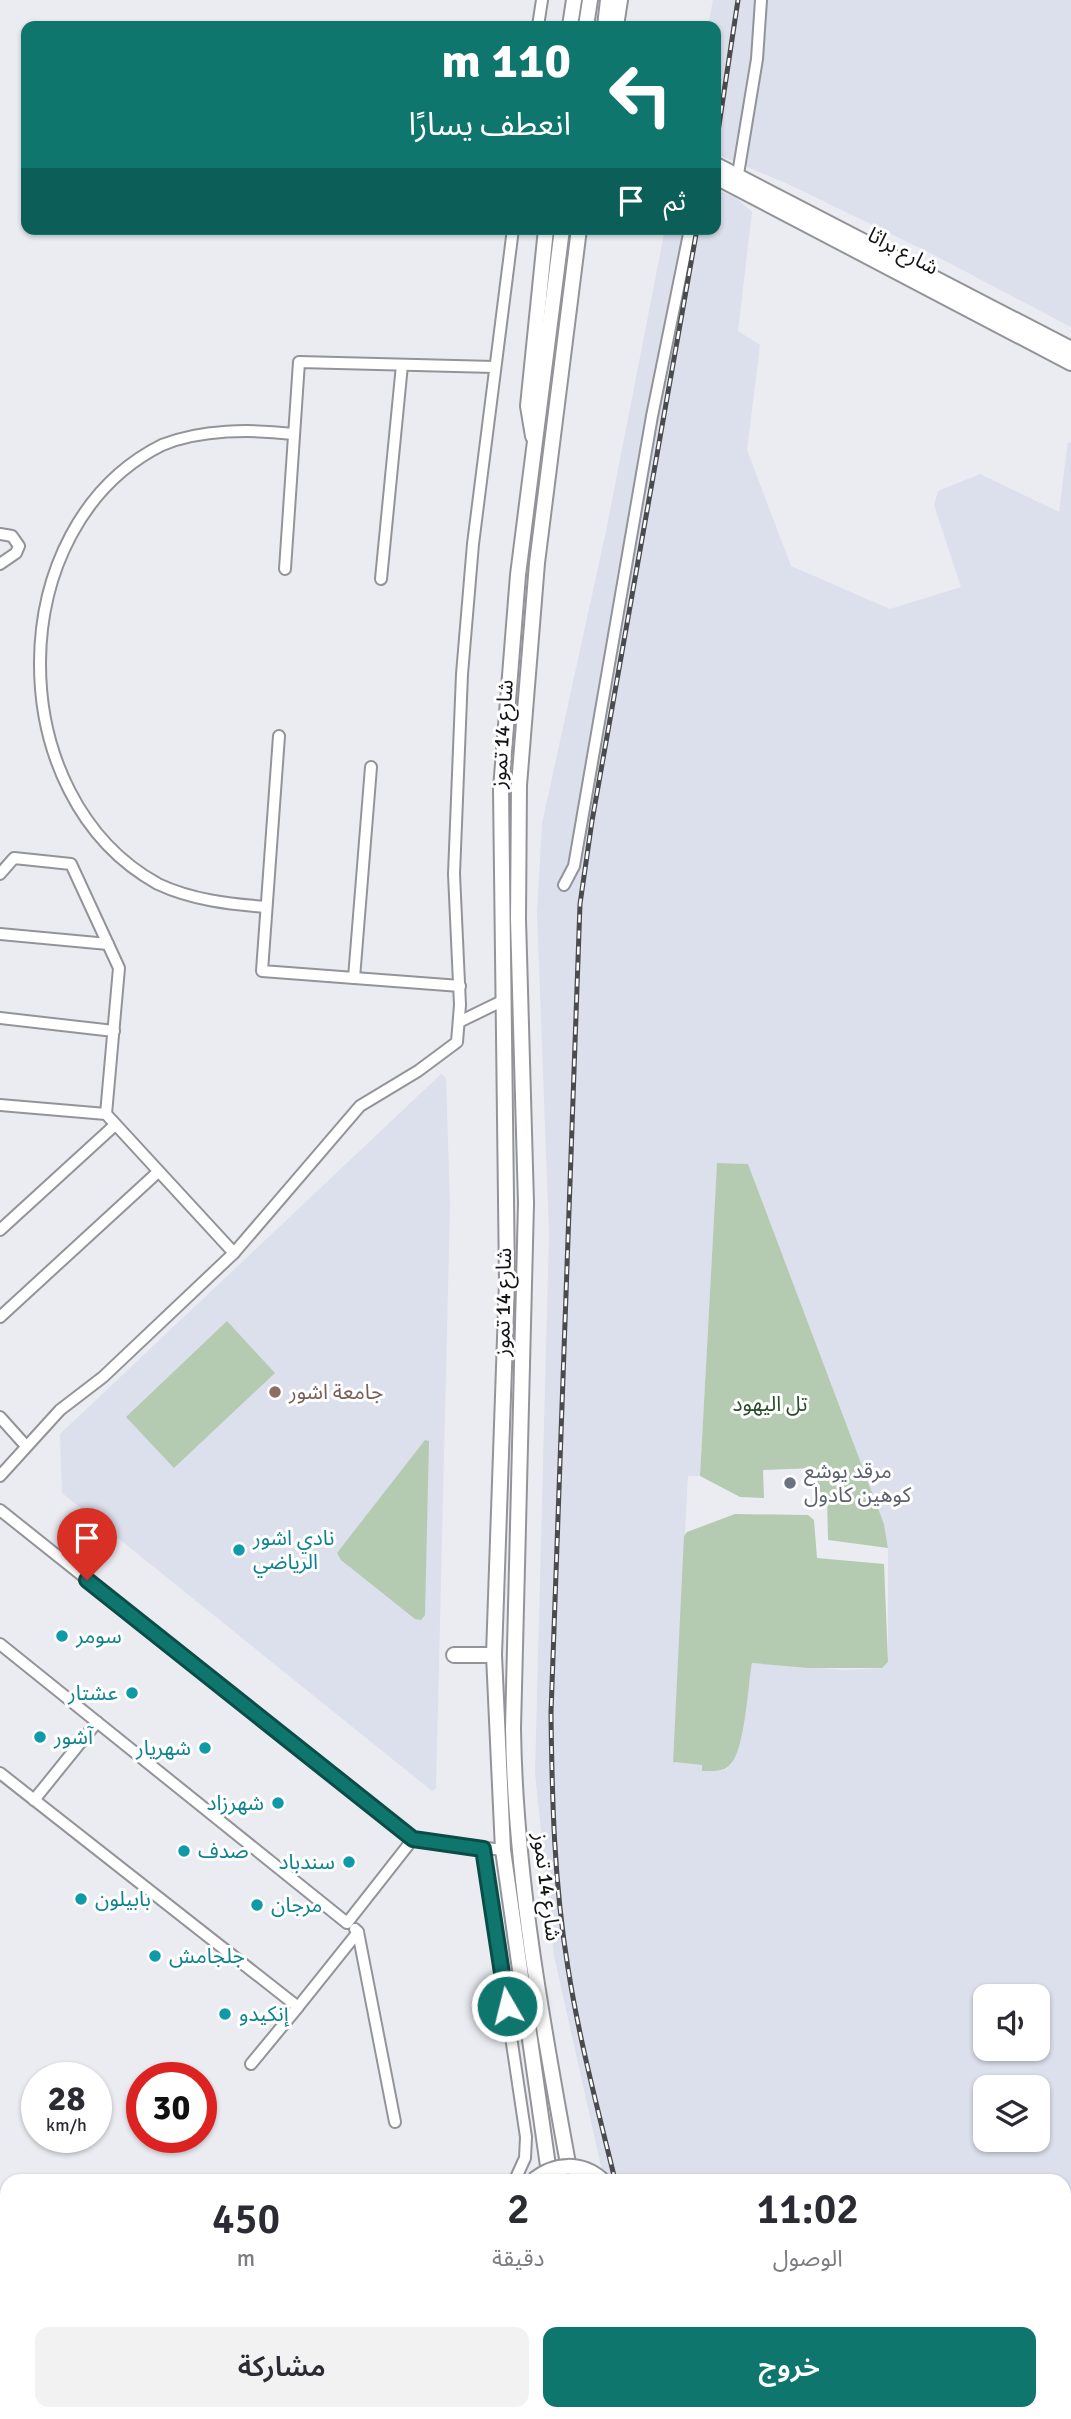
<!DOCTYPE html>
<html lang="ar">
<head>
<meta charset="utf-8">
<style>
  :root { --surface:#fff; --page:#f2f2f3; --text:#2b2b33; --muted:#7c7c81; --accent:#0f766e }
  body { margin:0; font-family:Signika,"Noto Sans Arabic",sans-serif; background:var(--page); color:var(--text); direction:rtl; height:100vh; display:flex; flex-direction:column; font-size:26px; white-space:nowrap }
  * { box-sizing:border-box; margin:0 }
  p { font-size:23px; color:var(--muted) }
  .icon { flex:none; width:38px; height:38px; fill:none; stroke:currentColor; stroke-width:2; stroke-linecap:round; stroke-linejoin:round }
  .map { position:relative; flex:1; overflow:hidden; direction:ltr }
  .panel { position:absolute; left:0px; top:2174px; width:1071px; height:247px; display:flex; flex-direction:column; background:var(--surface); border-radius:21px 21px 0 0; box-shadow:0 2px 5px #0004; direction:rtl }
  .panel>* { flex:none }
  .top-card { position:absolute; left:21px; top:21px; width:700px; height:214px; border-radius:14px; box-shadow:0 2px 5px #0004; direction:rtl; background:#0f766e; color:#fff; overflow:hidden }
  .tools { position:absolute; left:973px; top:1984px; display:grid; gap:14px }
  .tools a { display:grid; place-items:center; width:77px; height:77px; border-radius:14px; background:var(--surface); box-shadow:0 2px 5px #0004; font-size:35px }
  .speed { position:absolute; left:21px; top:2062px; display:flex; gap:14px; font-size:35px; font-weight:700; text-align:center }
  .speed>* { display:grid; place-content:center; width:91px; height:91px; border-radius:50%; background:var(--surface); box-shadow:0 2px 5px #0004; line-height:1 }
  .speed small { font-size:18px; font-weight:400 }
  .speed .limit { border:10px solid #d22; background:#fff; color:#111 }
  .pin { position:absolute; display:grid; place-items:center; width:60px; height:60px; color:#fff; margin:-72px -30px; border-radius:50% 50% 50% 0; rotate:-45deg; box-shadow:0 0 7px #0007 }
  .pin .icon { rotate:45deg }
  .me { position:absolute; width:77px; margin:-38px; rotate:352deg; stroke-linejoin:round; filter:drop-shadow(0 0 5px #0008) }
  .turn { display:flex; align-items:center; gap:24px; height:147px; padding:0 35px; font-size:32px }
  .turn .icon { width:91px; height:91px; stroke-width:2.5 }
  .turn b { display:block; font-size:49px; line-height:60px }
  .then { display:flex; align-items:center; height:66px; padding:0 35px; background:#0003; gap:14px; font-size:26px }
  .eta { display:flex; justify-content:space-evenly; align-items:center; height:119px; text-align:center }
  .eta b { font-size:42px; font-weight:600; line-height:49px }
  .button { display:flex; gap:14px; margin-top:auto; padding:14px 35px }
  .button a { flex:1; height:80px; border-radius:14px; background:var(--accent); color:#fff; font-size:28px; font-weight:600; line-height:80px; text-align:center }
  .button a+a { background:var(--page); color:var(--text) }
  .map>svg:first-child { display:block }
</style>
</head>
<body>
<div class="map">
<svg width="1071" height="2419" viewBox="0 0 1071 2419">
  <rect width="100%" height="100%" fill="#ebecf2"/>
  <!-- built -->
  <g fill="#dcdfec" fill-rule="evenodd">
    <path d="M713,0H1071V327L930,253L788,184L716,154V26H708Z"/>
    <path d="M716,189L736,198L752,212L738,331L760,345L747,450L791,566L890,609L961,587L934,505L938,491L980,474L1059,512L1068,442L1071,443V2419H659L658,2413H1064V2180H604L554,1956L535,1773L549,1233L537,912L542,823L605,536L665,229H716ZM717,1163L748,1164L884,1524L888,1548V1662L882,1668L845,1670L752,1663L743,1726L732,1764L726,1769L702,1771V1765L673,1762L688,1476H700ZM985,1997H1038V2049H985ZM985,2088H1038V2140H985Z"/>
    <path d="M441,1074L446,1078L450,1207L436,1788L432,1791L62,1493L60,1434Z"/>
  </g>
  <!-- green -->
  <g fill="#b4cbb2">
    <path d="M717,1163L748,1164L884,1524L888,1548L828,1540L827,1497L818,1496L816,1468L763,1470L764,1498L740,1497L700,1476Z"/>
    <path d="M227,1321L275,1373L174,1468L126,1417Z"/>
    <path d="M425,1440L429,1441L425,1615L421,1620L415,1619L341,1560L337,1553Z"/>
    <path d="M735,1514L808,1515L814,1520L817,1558L884,1564L888,1662L882,1668H808L752,1663C748,1684 745,1753 729,1766C722,1772 710,1771 702,1771V1765L673,1762L684,1536L687,1532Z"/>
  </g>
  <g fill="none" stroke-linecap="round" stroke-linejoin="round">
    <defs>
      <g id="minor">
        <path d="M538,26L542,0"/>
        <path d="M738,174L757,59L761,0"/>
        <path d="M0,534L12,536L19,546L16,553L0,564"/>
        <path d="M285,569L299,362L494,367"/>
        <path d="M381,579L402,365"/>
        <path d="M279,736L262,971L460,986"/>
        <path d="M0,874L14,858L71,864L119,968L106,1114"/>
        <path d="M564,885L574,866L652,416L690,229"/>
        <path d="M266,907C229,904 192,900 158,884C0,797 0,526 162,445C201,429 252,429 293,434"/>
        <path d="M0,934L108,944"/>
        <path d="M354,978L371,767"/>
        <path d="M0,1018L114,1031"/>
        <path d="M461,1021L502,1001"/>
        <path d="M0,1105L106,1114L234,1253"/>
        <path d="M0,1230L115,1125"/>
        <path d="M0,1317L158,1172"/>
        <path d="M0,1417L26,1446"/>
        <path d="M0,1476L60,1410L103,1377L234,1253L360,1106L418,1071L457,1042L460,1005L454,874L462,674L473,544L513,229"/>
        <path d="M0,1510L413,1839L503,1850"/>
        <path d="M0,1644L347,1923L413,1839"/>
        <path d="M0,1773L298,2007L251,2064"/>
        <path d="M34,1800L97,1722"/>
        <path d="M483,1849L526,2137L525,2158L515,2180"/>
        <path d="M358,1932L395,2122"/>
        <path d="M298,2007L358,1932L355,1929"/>
        <path d="M561,2413L562,2419"/>
      </g>
      <g id="major">
        <path d="M570,26L574,0"/>
        <path d="M586,26L590,0"/>
        <path d="M605,26L608,0"/>
        <path d="M616,26L620,0"/>
        <path d="M716,165L1071,349"/>
        <path d="M716,177L1071,363"/>
        <path d="M533,436L528,406L546,229"/>
        <path d="M454,1655H494"/>
        <path d="M550,2180L503,1850L494,1655L507,1281L501,789L518,575L562,229"/>
        <path d="M571,2180C544,2032 515,1880 513,1728L526,1203L518,919L519,785L537,563L579,229"/>
        <path d="M0,2391L7,2399"/>
        <path d="M20,2413L25,2419"/>
        <path d="M572,2413L573,2419"/>
        <path d="M591,2413L592,2419"/>
        <path d="M621,2413L623,2419"/>
        <path d="M644,2413L647,2419"/>
        <path d="M664,2413L665,2419"/>
        <path d="M0,2415L4,2419"/>
      </g>
    </defs>
    <!-- minor casing -->
    <use href="#minor" stroke="#939499" stroke-width="14"/>
    <!-- major casing -->
    <use href="#major" stroke="#939499" stroke-width="18"/>
    <!-- minor -->
    <use href="#minor" stroke="#fff" stroke-width="10"/>
    <!-- major -->
    <use href="#major" stroke="#fff" stroke-width="14"/>
    <defs>
      <g id="rail">
        <path d="M716,145L738,0"/>
        <path d="M615,2180C598,2110 579,2039 568,1968C554,1883 552,1798 551,1713L580,904L592,821L697,229"/>
        <path d="M675,2413L676,2419"/>
      </g>
    </defs>
    <!-- rail casing -->
    <use href="#rail" stroke="#4a4b4e" stroke-width="5"/>
    <!-- rail -->
    <use href="#rail" stroke="#fff" stroke-width="2.5" stroke-dasharray="8" stroke-linecap="butt"/>
    <defs>
      <path id="major-bridge" d="M534,2180C555,2163 581,2162 602,2180"/>
    </defs>
    <!-- major-bridge casing -->
    <use href="#major-bridge" stroke="#939499" stroke-width="18" stroke-linecap="butt"/>
    <!-- major-bridge -->
    <use href="#major-bridge" stroke="#fff" stroke-width="14"/>
  </g>
  <g fill="none" stroke-linecap="round" stroke-linejoin="round">
    <defs>
      <path id="route" d="M87,1580L413,1839L483,1849L507,2006"/>
    </defs>
    <!-- route casing -->
    <use href="#route" stroke="#0a4d48" stroke-width="18"/>
    <!-- route -->
    <use href="#route" stroke="#0f766e" stroke-width="12"/>
  </g>
  <!-- markers -->
  <circle fill="#8d6e63" stroke="#fff" stroke-width="2.5" cx="275" cy="1392" r="7"/>
  <circle fill="#6b7280" stroke="#fff" stroke-width="2.5" cx="790" cy="1483" r="7"/>
  <g fill="#0f9aa8" stroke="#fff" stroke-width="2.5">
    <circle cx="239" cy="1550" r="7"/>
    <circle cx="62" cy="1636" r="7"/>
    <circle cx="132" cy="1693" r="7"/>
    <circle cx="40" cy="1737" r="7"/>
    <circle cx="205" cy="1748" r="7"/>
    <circle cx="278" cy="1803" r="7"/>
    <circle cx="184" cy="1851" r="7"/>
    <circle cx="349" cy="1862" r="7"/>
    <circle cx="81" cy="1899" r="7"/>
    <circle cx="257" cy="1905" r="7"/>
    <circle cx="155" cy="1956" r="7"/>
    <circle cx="225" cy="2014" r="7"/>
  </g>
  <g text-anchor="middle" dominant-baseline="central" stroke-width="6" stroke-linejoin="round" paint-order="stroke">
    <!-- street labels -->
    <g font-size="21" fill="#131416" stroke="#fff">
      <text transform="translate(903 251) rotate(28)">شارع براثا</text>
      <text transform="translate(502 734) rotate(-86)">شارع 14 تموز</text>
      <text transform="translate(503 1302) rotate(-89)">شارع 14 تموز</text>
      <text transform="translate(547 1887) rotate(83)">شارع 14 تموز</text>
    </g>
    <!-- education labels -->
    <g font-size="21" fill="#785e54" stroke="#fff" text-anchor="start">
      <text x="289" y="1392">جامعة اشور</text>
    </g>
    <!-- park labels -->
    <g font-size="21" fill="#294e27" stroke="#fff">
      <text x="770" y="1404">تل اليهود</text>
    </g>
    <!-- worship labels -->
    <g font-size="21" fill="#5b616d" stroke="#fff" text-anchor="start">
      <text x="804" y="1471">مرقد يوشع<tspan x="804" dy="24">كوهين كادول</tspan></text>
    </g>
    <!-- culture labels -->
    <g font-size="21" fill="#0d838f" stroke="#fff" text-anchor="start">
      <text x="253" y="1538">نادي اشور<tspan x="253" dy="24">الرياضي</tspan></text>
      <text x="76" y="1636">سومر</text>
      <text x="118" y="1693" text-anchor="end">عشتار</text>
      <text x="54" y="1737">آشور</text>
      <text x="191" y="1748" text-anchor="end">شهريار</text>
      <text x="264" y="1803" text-anchor="end">شهرزاد</text>
      <text x="198" y="1851">صدف</text>
      <text x="335" y="1862" text-anchor="end">سندباد</text>
      <text x="95" y="1899">بابيلون</text>
      <text x="271" y="1905">مرجان</text>
      <text x="169" y="1956">جلجامش</text>
      <text x="239" y="2014">إنكيدو</text>
    </g>
  </g>
</svg>
<div class="tools">
<a><svg class="icon" aria-label="sound" viewBox="0 0 24 24"><path d="M4 9h4l5-4v14l-5-4H4zM17 9q2 3 0 6"/></svg></a>
<a><svg class="icon" aria-label="layers" viewBox="0 0 24 24"><path d="M12 4l9 5-9 5-9-5zM3 14l9 5 9-5"/></svg></a>
</div>
<div class="speed"><div>28<small>km/h</small></div><div class="limit">30</div></div>
<div class="pin" style="left:87px;top:1580px;background:#d93025"><svg class="icon" aria-label="arrive" viewBox="0 0 24 24"><path d="M6 21V4h12l-3 4 3 4H6"/></svg></div>
<svg class="me" style="left:507px;top:2006px" viewBox="-20 -20 40 40"><circle r="17" fill="#0f766e" stroke="#fff" stroke-width="3"/><path d="M0-11L8 9 0 5-8 9z" fill="#fff"/></svg>
<div class="top-card">
<div class="turn"><svg class="icon" aria-label="left" viewBox="0 0 24 24"><path d="M17 20v-9H6M10 6l-5 5 5 5"/></svg><div><b>110 m</b>انعطف يسارًا</div></div>
<div class="then">ثم<svg class="icon" aria-label="arrive" viewBox="0 0 24 24"><path d="M6 21V4h12l-3 4 3 4H6"/></svg></div>
</div>
<section class="panel">
<div class="eta">
<div><b>11:02</b><p>الوصول</p></div>
<div><b>2</b><p>دقيقة</p></div>
<div><b>450</b><p>m</p></div>
</div>
<div class="button"><a>خروج</a><a>مشاركة</a></div>
</section>
</div>
</body>
</html>
